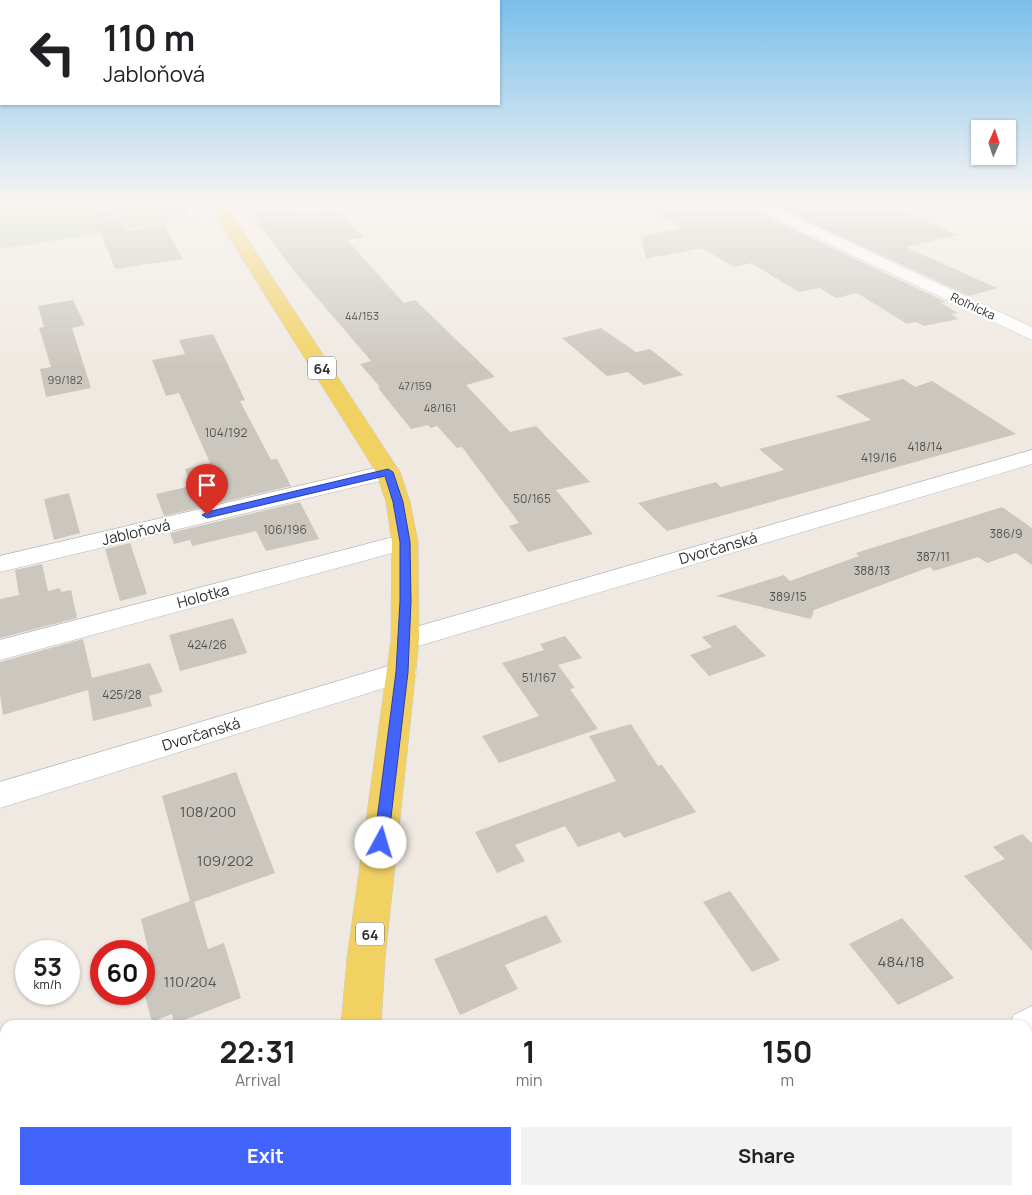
<!DOCTYPE html>
<html lang="en">
<head>
<meta charset="utf-8">
<style>
  :root { --surface:#fff; --page:#f2f2f2; --text:#202124; --muted:#757577; --accent:#4264fb }
  body { margin:0; font-family:Manrope,sans-serif; background:var(--page); color:var(--text); height:100vh; display:flex; flex-direction:column; font-size:19px; white-space:nowrap }
  * { box-sizing:border-box; margin:0 }
  p { font-size:16px; color:var(--muted) }
  .icon { flex:none; width:28px; height:28px; fill:none; stroke:currentColor; stroke-width:2; stroke-linecap:round; stroke-linejoin:round }
  .map { position:relative; flex:1; overflow:hidden }
  .drawer { position:absolute; left:0px; top:1020px; width:1032px; height:175px; display:flex; flex-direction:column; background:var(--surface); border-radius:15px 15px 0 0; box-shadow:0 1px 4px #0004 }
  .drawer>* { flex:none }
  .top-card { position:absolute; left:0px; top:0px; width:500px; height:105px; box-shadow:0 1px 4px #0004; background:#fff; color:var(--text); overflow:hidden }
  .needle { width:32px; rotate:3deg }
  .tools { position:absolute; left:971px; top:120px; display:grid; gap:10px }
  .tools a { display:grid; place-items:center; width:45px; height:45px; border-radius:0px; background:var(--surface); box-shadow:0 1px 4px #0004; font-size:25px }
  .speed { position:absolute; left:15px; top:940px; display:flex; gap:10px; font-size:25px; font-weight:700; text-align:center }
  .speed>* { display:grid; place-content:center; width:65px; height:65px; border-radius:50%; background:var(--surface); box-shadow:0 1px 4px #0004; line-height:1 }
  .speed small { font-size:12px; font-weight:400 }
  .speed .limit { border:8px solid #d22; background:#fff; color:#111 }
  .pin { position:absolute; display:grid; place-items:center; width:42px; height:42px; color:#fff; margin:-51px -21px; border-radius:50% 50% 50% 0; rotate:-45deg; box-shadow:0 0 5px #0007 }
  .pin .icon { rotate:45deg }
  .me { position:absolute; width:55px; margin:-28px; rotate:6deg; stroke-linejoin:round; filter:drop-shadow(0 0 4px #0008) }
  .turn { display:flex; align-items:center; gap:18px; height:105px; padding:0 20px; font-size:22px }
  .turn .icon { width:65px; height:65px; stroke-width:2.5 }
  .turn b { display:block; font-size:35px; line-height:42px }
  .eta { display:flex; justify-content:space-evenly; align-items:center; height:85px; text-align:center }
  .eta b { font-size:30px; font-weight:700; line-height:35px }
  .action { display:flex; gap:10px; margin-top:auto; padding:10px 20px }
  .action a { flex:1; height:58px; border-radius:0px; background:var(--accent); color:#fff; font-size:20px; font-weight:700; line-height:58px; text-align:center }
  .action a+a { background:var(--page); color:var(--text) }
  .map>svg:first-child { display:block }
</style>
</head>
<body>
<div class="map">
<svg width="1032" height="1195" viewBox="0 0 1032 1195">
  <rect width="100%" height="100%" fill="#efe9e1"/>
  <!-- cemetery -->
  <path fill="#c8d9b8" d="M181,202L193,219L0,249V203Z"/>
  <!-- building -->
  <g fill="#cbc7bf">
    <path d="M89,202H101L126,231L164,225L183,259L115,269Z"/>
    <path d="M289,202L301,216L337,210L364,237L347,240L404,303L415,300L495,377L466,385L510,432L536,426L590,482L556,490L593,534L528,552L509,526L519,523L462,447L457,448L437,426L431,428L428,425L411,429L378,388L380,387L360,364L371,361L295,272L257,222H261L250,208Z"/>
    <path d="M682,202H741L745,207L946,302L941,303L958,313L951,314L959,319L924,326L916,322L907,324L857,293L836,298L820,288L799,292L751,263L734,267L702,248L646,259L641,237L682,228L649,208Z"/>
    <path d="M767,202H883L957,235L906,247L997,288L969,296Z"/>
    <path d="M73,300L85,325L72,328L91,388L46,397L40,369L51,367L39,328L44,327L38,306Z"/>
    <path d="M601,328L636,352L650,349L683,375L644,385L628,372L607,376L562,338Z"/>
    <path d="M213,334L245,400L240,401L271,460L277,459L291,486L164,516L156,494L191,486L185,469L210,463L179,393L166,396L152,360L185,354L179,340Z"/>
    <path d="M903,379L915,387L932,381L1016,434L667,531L638,503L716,482L721,487L784,470L759,449L871,420L836,396Z"/>
    <path d="M69,493L80,533L54,540L44,499Z"/>
    <path d="M300,502L319,539L266,551L256,531L192,546L190,540L174,544L170,533Z"/>
    <path d="M1002,507L1032,528V565L1016,553L987,563L978,557L934,571L930,567L814,610L811,619L716,596L784,575L790,581L859,556L856,553Z"/>
    <path d="M130,543L147,594L120,601L105,549Z"/>
    <path d="M42,564L48,591L60,588L61,592L71,590L77,618L0,638V599L19,595L15,570Z"/>
    <path d="M233,618L247,653L180,671L169,635Z"/>
    <path d="M735,625L766,656L709,676L690,655L712,647L702,637Z"/>
    <path d="M565,636L582,658L558,665L575,688L570,689L598,729L499,763L482,736L539,716L502,663L544,650L540,644Z"/>
    <path d="M83,639L92,678L150,663L163,692L149,696L152,706L93,721L88,690L3,715L0,695V662Z"/>
    <path d="M631,724L658,766L662,765L696,812L624,838L620,832L578,847L565,826L515,845L525,861L497,873L475,832L616,781L589,736Z"/>
    <path d="M236,772L275,873L194,902L208,949L224,943L241,998L174,1024L172,1014L152,1022L144,992V969L152,966L141,919L190,901L162,796Z"/>
    <path d="M1022,834L1032,843V951L964,876L1005,859L993,847Z"/>
    <path d="M730,891L780,960L752,972L703,902Z"/>
    <path d="M546,915L562,942L505,965L518,989L460,1015L434,959Z"/>
    <path d="M902,918L954,978L898,1005L849,944Z"/>
  </g>
  <g fill="none" stroke-linecap="round" stroke-linejoin="round">
    <defs>
      <g id="minor">
        <path d="M743,202H763L1032,327V340L746,205Z"/>
        <path d="M1032,450V464L415,647L405,649L395,647L391,640L395,633Z"/>
        <path d="M388,465L396,467L400,472L396,477L0,572V556Z"/>
        <path d="M405,534L414,537L418,542L414,547L0,660V640Z"/>
        <path d="M402,662L413,665L417,672L413,679L0,808V782Z"/>
        <path d="M1032,1006V1045L1028,1047V1025H1009L1014,1015Z"/>
        <path d="M679,1190H733L731,1195H677Z"/>
      </g>
      <g id="major">
        <path d="M207,202H223L400,472L410,502L418,542L419,640L385,959L381,1025H341L347,959L391,640L392,542L386,502L376,472Z"/>
        <rect x="338" y="1190" width="46" height="5"/>
      </g>
    </defs>
    <!-- minor casing -->
    <use href="#minor" stroke="#b4b7c1" stroke-width="1"/>
    <!-- major casing -->
    <use href="#major" stroke="#c9c9c9" stroke-width="1"/>
    <!-- minor -->
    <use href="#minor" fill="#fff" fill-rule="evenodd"/>
    <!-- major -->
    <use href="#major" fill="#f2d163" fill-rule="evenodd"/>
  </g>
  <!-- sky -->
  <linearGradient id="sky" x2="0" y2="1"><stop stop-color="#7abfeb"/><stop offset="0.55" stop-color="#f8f5f2"/><stop offset="1" stop-color="#f8f5f2" stop-opacity="0"/></linearGradient>
  <rect width="1032" height="369" fill="url(#sky)"/>
  <!-- route -->
  <path fill="#4264fb" stroke="#2b41a3" d="M388,469L393,472L403,502L410,542L411,601L408,672L388,843L386,847L381,849L376,847L374,843L396,672L400,601V542L393,502L385,476L207,518L202,515L207,512Z"/>
  <g text-anchor="middle" dominant-baseline="central" stroke-width="4.5" stroke-linejoin="round" paint-order="stroke">
    <!-- far-number labels -->
    <g font-size="11" fill="#555452">
      <text x="362" y="315">44/153</text>
      <text x="65" y="379">99/182</text>
      <text x="415" y="385">47/159</text>
      <text x="440" y="407">48/161</text>
    </g>
    <!-- far-street labels -->
    <g font-size="12" fill="#2e2e2e" stroke="#fff">
      <text transform="translate(973 306) rotate(25)">Roľnícka</text>
    </g>
    <!-- number labels -->
    <g font-size="12" fill="#555452">
      <text x="226" y="432">104/192</text>
      <text x="925" y="446">418/14</text>
      <text x="879" y="457">419/16</text>
      <text x="532" y="498">50/165</text>
      <text x="285" y="529">106/196</text>
      <text x="1006" y="533">386/9</text>
      <text x="933" y="556">387/11</text>
      <text x="872" y="570">388/13</text>
      <text x="788" y="596">389/15</text>
      <text x="207" y="644">424/26</text>
      <text x="539" y="677">51/167</text>
      <text x="122" y="694">425/28</text>
    </g>
    <!-- shield labels -->
    <g fill="#fff" stroke="#6d6d6d" stroke-width="1">
      <rect x="308" y="356.5" width="28" height="23" rx="4"/>
      <rect x="356" y="922.5" width="28" height="23" rx="4"/>
    </g>
    <g font-size="14" font-weight="bold" fill="#2e2e2e">
      <text x="322" y="368">64</text>
      <text x="370" y="934">64</text>
    </g>
    <!-- street labels -->
    <g font-size="15" fill="#2e2e2e" stroke="#fff">
      <text transform="translate(136 532) rotate(-13)">Jabloňová</text>
      <text transform="translate(718 548) rotate(-16)">Dvorčanská</text>
      <text transform="translate(203 596) rotate(-15)">Holotka</text>
      <text transform="translate(201 734) rotate(-17)">Dvorčanská</text>
    </g>
    <!-- near-number labels -->
    <g font-size="15" fill="#555452">
      <text x="208" y="811">108/200</text>
      <text x="225" y="860">109/202</text>
      <text x="901" y="961">484/18</text>
      <text x="190" y="981">110/204</text>
    </g>
  </g>
</svg>
<div class="tools">
<a><svg class="needle" viewBox="-14 -14 28 28"><path d="M0-13l5 13h-10z" fill="#e53935"/><path d="M0 13l5-13h-10z" fill="#757577"/></svg></a>
</div>
<div class="speed"><div>53<small>km/h</small></div><div class="limit">60</div></div>
<div class="pin" style="left:207px;top:515px;background:#d93025"><svg class="icon" aria-label="arrive" viewBox="0 0 24 24"><path d="M6 21V4h12l-3 4 3 4H6"/></svg></div>
<svg class="me" style="left:381px;top:843px" viewBox="-20 -20 40 40"><circle r="19" fill="#fff"/><path d="M0-13L10 11 0 6-10 11z" fill="#4264fb"/></svg>
<div class="top-card">
<div class="turn"><svg class="icon" aria-label="left" viewBox="0 0 24 24"><path d="M17 20v-9H6M10 6l-5 5 5 5"/></svg><div><b>110 m</b>Jabloňová</div></div>
</div>
<section class="drawer">
<div class="eta">
<div><b>22:31</b><p>Arrival</p></div>
<div><b>1</b><p>min</p></div>
<div><b>150</b><p>m</p></div>
</div>
<div class="action"><a>Exit</a><a>Share</a></div>
</section>
</div>
</body>
</html>
